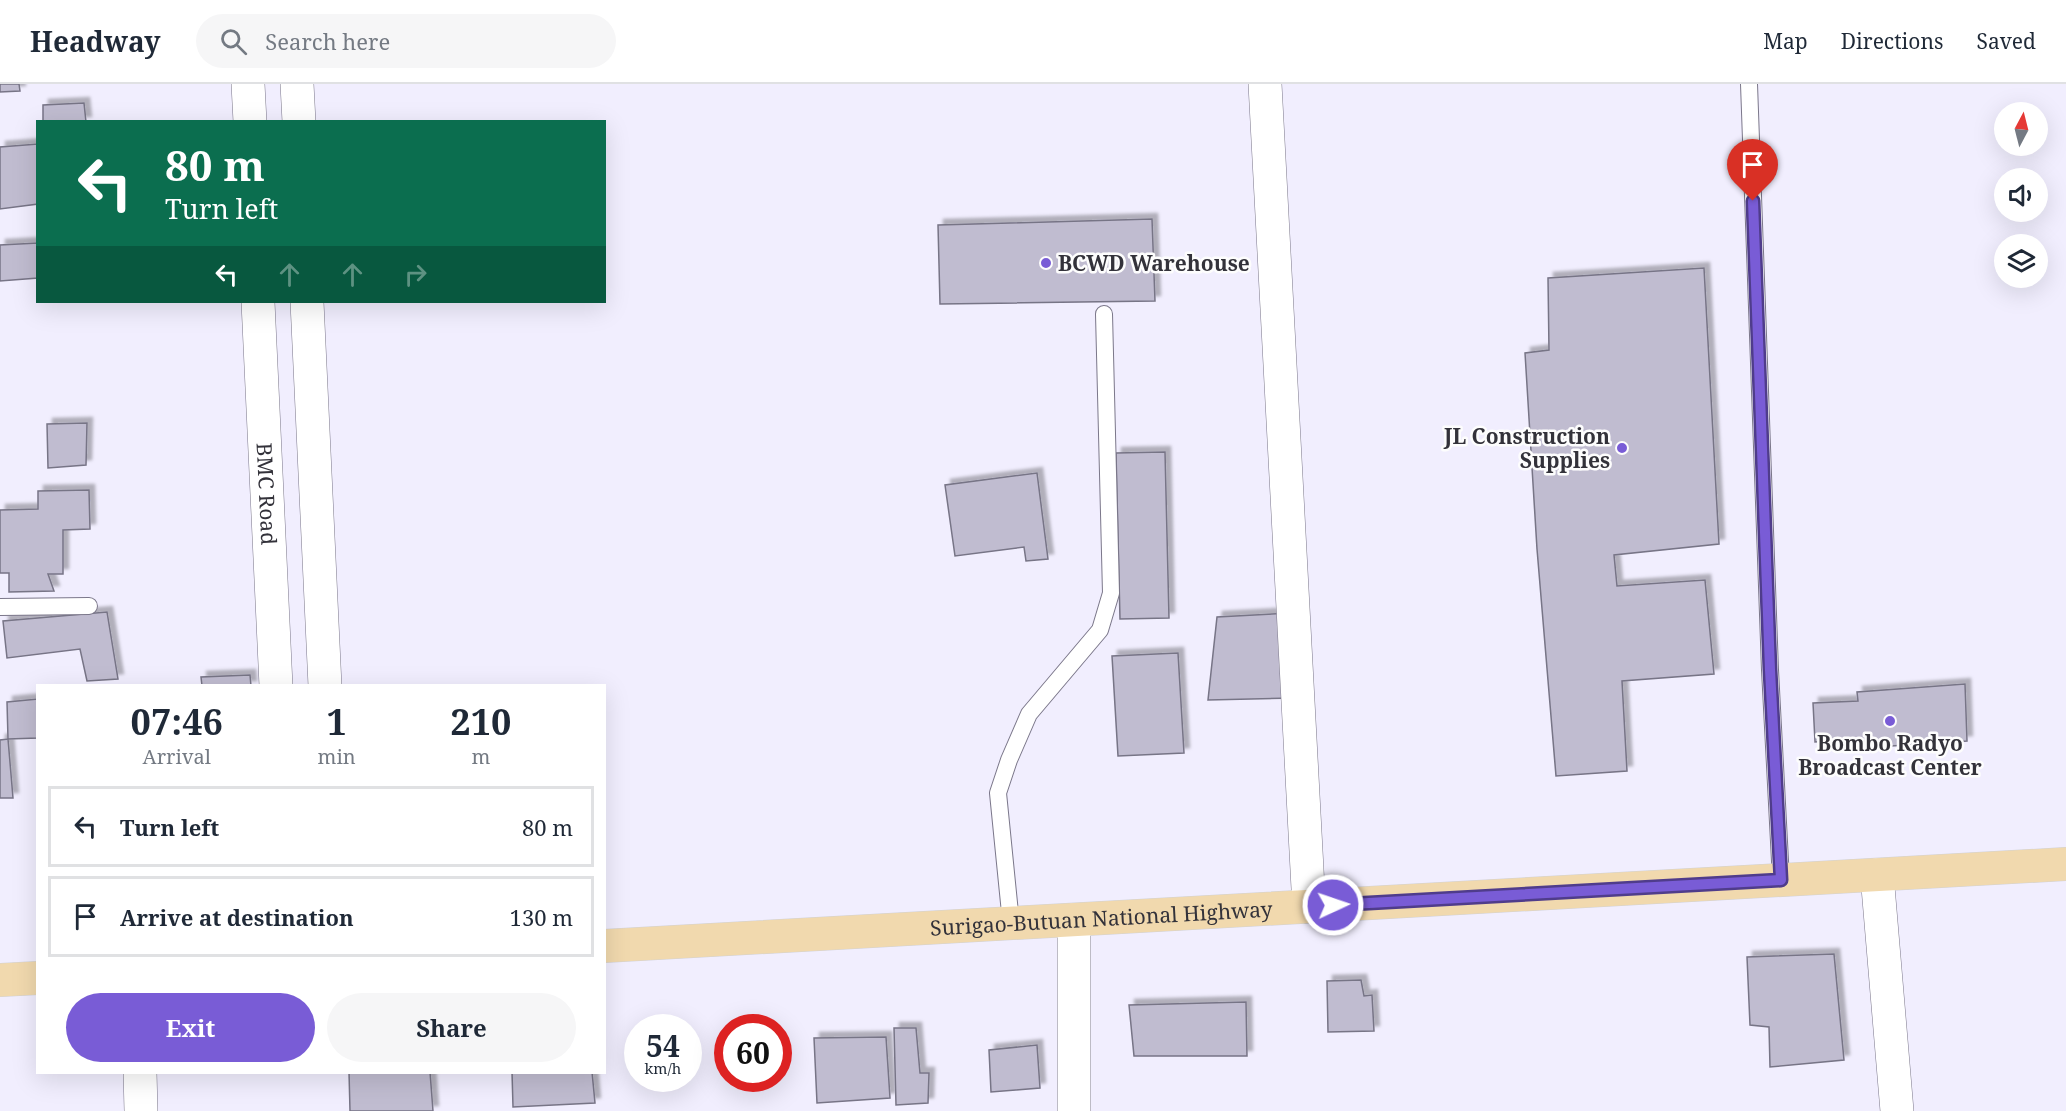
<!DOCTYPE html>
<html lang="en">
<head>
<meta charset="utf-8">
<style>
  :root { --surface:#fff; --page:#f6f6f7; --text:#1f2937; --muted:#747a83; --line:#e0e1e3; --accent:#795cd6 }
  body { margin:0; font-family:"Noto Serif",serif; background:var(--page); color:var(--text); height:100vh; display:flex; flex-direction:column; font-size:22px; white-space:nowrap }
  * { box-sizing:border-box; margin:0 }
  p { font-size:20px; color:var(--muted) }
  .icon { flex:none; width:33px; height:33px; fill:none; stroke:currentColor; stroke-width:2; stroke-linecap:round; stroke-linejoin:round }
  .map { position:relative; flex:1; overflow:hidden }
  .details { position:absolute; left:36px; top:600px; width:570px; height:390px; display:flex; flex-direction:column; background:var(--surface); border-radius:0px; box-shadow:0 6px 24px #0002 }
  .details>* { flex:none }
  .hud { position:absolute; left:36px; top:36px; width:570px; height:183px; border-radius:0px; box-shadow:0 6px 24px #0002; background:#0b6e4f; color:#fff; overflow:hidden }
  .needle { width:39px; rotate:7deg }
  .tools { position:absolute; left:1994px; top:18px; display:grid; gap:12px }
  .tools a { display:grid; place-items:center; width:54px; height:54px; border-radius:50%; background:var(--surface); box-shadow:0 6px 24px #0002; font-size:30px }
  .speed { position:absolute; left:624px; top:930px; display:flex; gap:12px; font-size:30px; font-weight:700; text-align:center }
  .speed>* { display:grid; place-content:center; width:78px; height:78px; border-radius:50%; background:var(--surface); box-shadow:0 6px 24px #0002; line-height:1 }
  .speed small { font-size:15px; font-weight:400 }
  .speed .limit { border:9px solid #d22; background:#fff; color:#111 }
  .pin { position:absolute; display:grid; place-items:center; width:51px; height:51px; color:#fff; margin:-62px -26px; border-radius:50% 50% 50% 0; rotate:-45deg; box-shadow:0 0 6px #0007 }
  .pin .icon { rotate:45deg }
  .me { position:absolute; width:66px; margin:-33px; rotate:87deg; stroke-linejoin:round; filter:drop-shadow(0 0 4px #0008) }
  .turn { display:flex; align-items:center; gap:21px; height:126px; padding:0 30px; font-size:27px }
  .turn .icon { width:78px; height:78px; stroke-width:2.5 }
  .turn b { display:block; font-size:42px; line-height:51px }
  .lanes { display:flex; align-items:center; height:57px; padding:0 30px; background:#0003; justify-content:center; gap:30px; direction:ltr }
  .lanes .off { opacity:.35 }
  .eta { display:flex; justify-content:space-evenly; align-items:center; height:102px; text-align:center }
  .eta b { font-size:36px; font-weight:700; line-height:42px }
  .primary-button { display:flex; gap:12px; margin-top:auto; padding:12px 30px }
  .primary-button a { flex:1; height:69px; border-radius:36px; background:var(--accent); color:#fff; font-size:24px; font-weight:700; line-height:69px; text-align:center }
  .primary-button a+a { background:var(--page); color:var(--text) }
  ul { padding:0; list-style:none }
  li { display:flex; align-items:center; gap:18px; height:81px; margin:0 12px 9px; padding:0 18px; border:3px solid var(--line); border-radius:0px }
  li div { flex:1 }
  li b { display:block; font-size:22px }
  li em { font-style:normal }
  header { display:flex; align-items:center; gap:36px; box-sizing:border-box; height:84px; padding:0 30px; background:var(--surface); border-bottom:2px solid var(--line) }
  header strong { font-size:28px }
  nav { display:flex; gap:33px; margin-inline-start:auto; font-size:21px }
  .search { width:420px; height:54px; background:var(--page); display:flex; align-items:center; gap:15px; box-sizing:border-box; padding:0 21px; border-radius:33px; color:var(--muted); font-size:22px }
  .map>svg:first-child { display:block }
</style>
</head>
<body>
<header>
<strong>Headway</strong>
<div class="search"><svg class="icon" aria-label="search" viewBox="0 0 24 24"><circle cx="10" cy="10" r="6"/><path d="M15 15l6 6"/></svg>Search here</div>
<nav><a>Map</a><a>Directions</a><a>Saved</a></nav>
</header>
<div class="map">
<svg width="2066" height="1027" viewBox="0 0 2066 1027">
  <defs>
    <filter id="shadow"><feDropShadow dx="5.5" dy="-5.5" stdDeviation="1.5" flood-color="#0004"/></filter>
  </defs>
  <rect width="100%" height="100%" fill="#f1eefe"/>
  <!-- building -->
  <g fill="#c0bcd0" stroke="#777486" stroke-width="1.5" filter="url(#shadow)">
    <path d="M0,0H19L20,7L0,8Z"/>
    <path d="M84,19L86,38H43V21Z"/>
    <path d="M38,60V120L0,125V63Z"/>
    <path d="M1152,135L1155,217L940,220L938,141Z"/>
    <path d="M38,159V194L0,197V161Z"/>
    <path d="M1704,184L1719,460L1614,471L1617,502L1705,496L1714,590L1622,597L1627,687L1556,692L1537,465L1525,269L1549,266L1548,194Z"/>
    <path d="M87,339L86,381L48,384L47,340Z"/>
    <path d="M1165,368L1169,534L1120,535L1116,369Z"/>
    <path d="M1037,389L1048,475L1026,477L1024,463L955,472L945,401Z"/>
    <path d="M89,406L90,445L63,446V490H48L54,507L9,508V489H0V426L38,425V407Z"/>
    <path d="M107,528L118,595L87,597L80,565L7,574L3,537Z"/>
    <path d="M1290,529L1293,614L1208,616L1217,533Z"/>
    <path d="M1178,569L1184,669L1118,672L1112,572Z"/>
    <path d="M250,591L251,602H202L201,593Z"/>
    <path d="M1965,600L1967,657L1861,664L1860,655L1815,658L1813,619L1858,617L1857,608Z"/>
    <path d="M38,615V654L8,655L7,618Z"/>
    <path d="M8,655L13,714H0V656Z"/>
    <path d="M1834,870L1844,976L1770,983L1769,943L1750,941L1747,873Z"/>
    <path d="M1361,896L1364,912L1372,911L1374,947L1328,948L1327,897Z"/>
    <path d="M1246,918L1247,972H1134L1129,921Z"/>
    <path d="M894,944H916L920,989H929L928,1019L896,1021Z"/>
    <path d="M886,953L890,1014L817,1019L814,954Z"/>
    <path d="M1037,961L1040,1004L991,1008L989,966Z"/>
    <path d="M349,988H430L433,1027H350Z"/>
    <path d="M512,988H592L595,1019L513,1023Z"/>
  </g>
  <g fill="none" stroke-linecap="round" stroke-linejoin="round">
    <defs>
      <g id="lane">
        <path d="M1749,0L1770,586L1781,796"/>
        <path d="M0,523L89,522"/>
        <path d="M1011,839L998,709L1009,676L1029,630L1100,546L1111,509L1104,230"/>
      </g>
      <g id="street">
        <path d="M248,0L250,38"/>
        <path d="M297,0L299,38"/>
        <path d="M1265,0L1309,823"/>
        <path id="s1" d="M258,218L276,602"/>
        <path d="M307,218L325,602"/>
        <path d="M1877,791L1897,1027"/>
        <path d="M1074,836V1027"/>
        <path d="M140,988L141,1027"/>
      </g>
      <g id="primary">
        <path id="s2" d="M604,862L2066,780"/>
        <path d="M0,896L38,894"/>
      </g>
    </defs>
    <!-- lane casing -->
    <use href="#lane" stroke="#7b778a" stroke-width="18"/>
    <!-- street casing -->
    <use href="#street" stroke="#7b778a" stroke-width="34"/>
    <!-- primary casing -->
    <use href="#primary" stroke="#d2d2d4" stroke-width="34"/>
    <!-- lane -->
    <use href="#lane" stroke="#fff" stroke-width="16"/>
    <!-- street -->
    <use href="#street" stroke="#fff" stroke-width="33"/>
    <!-- primary -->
    <use href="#primary" stroke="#f1d9ae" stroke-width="33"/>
  </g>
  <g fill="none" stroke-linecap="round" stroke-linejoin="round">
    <defs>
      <path id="route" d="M1333,821L1781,796L1770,586L1753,117"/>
    </defs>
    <!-- route casing -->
    <use href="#route" stroke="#4f3c8b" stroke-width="15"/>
    <!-- route -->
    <use href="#route" stroke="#795cd6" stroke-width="10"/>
  </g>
  <!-- markers -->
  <g fill="#795cd6" stroke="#fdfdfd" stroke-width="2">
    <circle cx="1046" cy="179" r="6"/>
    <circle cx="1622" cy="364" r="6"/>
    <circle cx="1890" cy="637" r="6"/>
  </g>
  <g text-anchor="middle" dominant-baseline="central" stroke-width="5" stroke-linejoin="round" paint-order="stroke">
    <!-- poi labels -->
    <g font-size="21" font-weight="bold" fill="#33323a" stroke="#fdfdfd" text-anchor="start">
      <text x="1058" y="179">BCWD Warehouse</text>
      <text x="1610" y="352" text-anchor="end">JL Construction<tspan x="1610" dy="24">Supplies</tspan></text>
      <text x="1890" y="659" text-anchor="middle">Bombo Radyo<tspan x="1890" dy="24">Broadcast Center</tspan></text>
    </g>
    <!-- street labels -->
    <g font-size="21" fill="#33323a" stroke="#fdfdfd">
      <text stroke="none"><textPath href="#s1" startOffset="192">BMC Road</textPath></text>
      <text stroke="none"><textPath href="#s2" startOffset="498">Surigao-Butuan National Highway</textPath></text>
    </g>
  </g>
</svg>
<div class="tools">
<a><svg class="needle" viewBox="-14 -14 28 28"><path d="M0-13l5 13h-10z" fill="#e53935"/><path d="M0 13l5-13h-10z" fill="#747a83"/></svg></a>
<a><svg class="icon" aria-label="sound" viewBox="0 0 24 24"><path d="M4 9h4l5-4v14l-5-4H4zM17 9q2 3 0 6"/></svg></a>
<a><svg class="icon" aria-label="layers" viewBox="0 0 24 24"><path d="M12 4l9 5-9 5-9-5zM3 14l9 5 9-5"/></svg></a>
</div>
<div class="speed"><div>54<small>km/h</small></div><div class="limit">60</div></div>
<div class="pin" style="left:1753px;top:117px;background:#d93025"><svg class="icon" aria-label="arrive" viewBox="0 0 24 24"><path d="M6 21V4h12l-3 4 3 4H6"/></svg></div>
<svg class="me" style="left:1333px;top:821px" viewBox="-20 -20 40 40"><circle r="17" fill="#795cd6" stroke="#fff" stroke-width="3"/><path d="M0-11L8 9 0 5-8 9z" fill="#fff"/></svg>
<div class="hud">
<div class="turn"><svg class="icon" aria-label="left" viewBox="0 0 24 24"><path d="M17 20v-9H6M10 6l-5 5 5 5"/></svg><div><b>80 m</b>Turn left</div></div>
<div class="lanes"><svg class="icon" aria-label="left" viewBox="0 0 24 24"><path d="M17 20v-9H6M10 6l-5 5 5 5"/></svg><svg class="icon off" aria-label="ahead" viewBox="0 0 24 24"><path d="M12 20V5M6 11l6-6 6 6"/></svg><svg class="icon off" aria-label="ahead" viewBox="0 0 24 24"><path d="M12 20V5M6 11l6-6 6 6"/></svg><svg class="icon off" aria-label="right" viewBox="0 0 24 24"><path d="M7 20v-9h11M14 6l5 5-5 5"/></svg></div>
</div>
<section class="details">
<div class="eta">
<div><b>07:46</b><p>Arrival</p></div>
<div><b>1</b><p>min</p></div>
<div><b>210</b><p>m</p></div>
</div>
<ul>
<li><svg class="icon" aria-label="left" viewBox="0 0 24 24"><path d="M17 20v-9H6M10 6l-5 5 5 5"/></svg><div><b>Turn left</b></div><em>80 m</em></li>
<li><svg class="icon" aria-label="arrive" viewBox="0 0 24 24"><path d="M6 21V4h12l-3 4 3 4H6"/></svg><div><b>Arrive at destination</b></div><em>130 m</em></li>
</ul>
<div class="primary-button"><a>Exit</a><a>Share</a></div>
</section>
</div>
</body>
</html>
